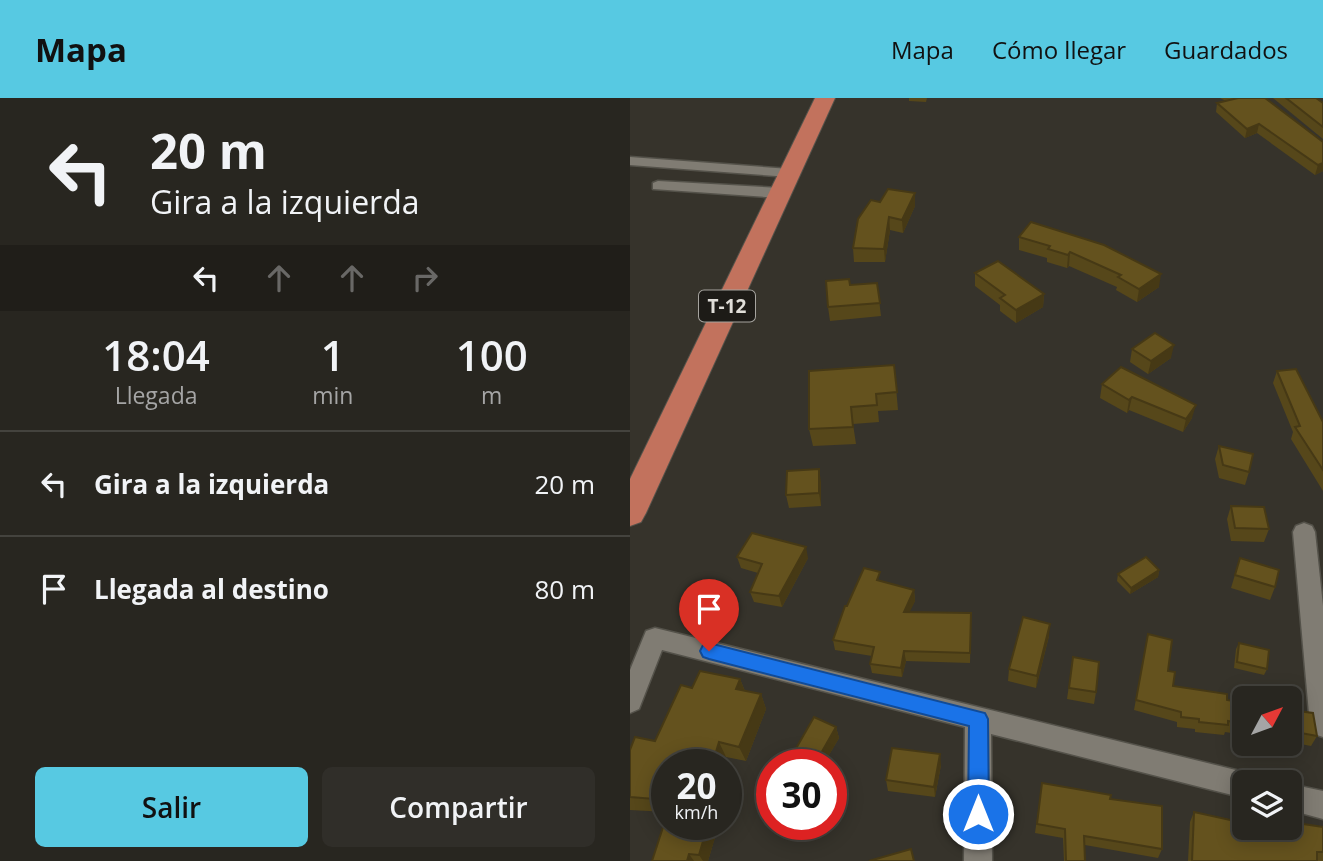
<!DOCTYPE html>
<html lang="es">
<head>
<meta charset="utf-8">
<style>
  :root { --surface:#282620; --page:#302e29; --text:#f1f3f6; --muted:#a5a5a5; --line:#44433e; --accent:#57c9e2 }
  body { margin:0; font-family:"Open Sans",sans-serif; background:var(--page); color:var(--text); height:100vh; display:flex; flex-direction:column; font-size:26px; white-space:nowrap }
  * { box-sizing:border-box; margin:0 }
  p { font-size:23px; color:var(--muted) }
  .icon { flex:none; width:38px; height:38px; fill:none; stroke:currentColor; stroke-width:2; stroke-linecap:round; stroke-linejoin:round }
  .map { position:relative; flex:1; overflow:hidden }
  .details { display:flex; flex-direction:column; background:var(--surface); width:630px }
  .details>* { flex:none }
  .guide { background:#282620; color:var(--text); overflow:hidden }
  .needle { width:46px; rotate:49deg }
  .tools { position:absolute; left:602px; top:588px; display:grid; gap:14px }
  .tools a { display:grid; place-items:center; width:70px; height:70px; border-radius:10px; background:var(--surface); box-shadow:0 4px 18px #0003,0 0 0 2px var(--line); font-size:35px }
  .speed { position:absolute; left:21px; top:651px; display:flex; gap:14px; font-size:35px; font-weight:700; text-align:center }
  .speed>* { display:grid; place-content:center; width:91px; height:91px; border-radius:50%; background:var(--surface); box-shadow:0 4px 18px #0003,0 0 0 2px var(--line); line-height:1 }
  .speed small { font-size:18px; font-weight:400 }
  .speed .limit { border:10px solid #d22; background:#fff; color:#111 }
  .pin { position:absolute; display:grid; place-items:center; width:60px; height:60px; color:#fff; margin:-72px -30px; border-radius:50% 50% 50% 0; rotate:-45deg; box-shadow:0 0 7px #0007 }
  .pin .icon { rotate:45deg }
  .me { position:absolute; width:77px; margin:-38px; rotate:0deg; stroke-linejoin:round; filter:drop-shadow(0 0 5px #0008) }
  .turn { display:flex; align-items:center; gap:24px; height:147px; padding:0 35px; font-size:32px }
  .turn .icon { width:91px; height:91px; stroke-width:2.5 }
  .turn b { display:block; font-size:49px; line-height:60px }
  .lanes { display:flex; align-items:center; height:66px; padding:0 35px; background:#0003; justify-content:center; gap:35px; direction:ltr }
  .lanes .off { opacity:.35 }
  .eta { display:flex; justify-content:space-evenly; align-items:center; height:119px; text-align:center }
  .eta b { font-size:42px; font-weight:600; line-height:49px }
  .cta { display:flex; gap:14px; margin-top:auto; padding:14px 35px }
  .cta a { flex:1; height:80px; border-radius:10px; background:var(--accent); color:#111; font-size:28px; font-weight:600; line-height:80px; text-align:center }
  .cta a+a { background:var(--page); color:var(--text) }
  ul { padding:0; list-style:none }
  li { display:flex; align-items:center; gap:21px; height:105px; padding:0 35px; border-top:2px solid var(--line) }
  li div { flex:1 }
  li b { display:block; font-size:26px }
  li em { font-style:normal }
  header { display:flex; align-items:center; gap:42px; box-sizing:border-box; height:98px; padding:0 35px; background:var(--accent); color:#111 }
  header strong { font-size:33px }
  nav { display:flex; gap:38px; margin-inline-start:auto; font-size:24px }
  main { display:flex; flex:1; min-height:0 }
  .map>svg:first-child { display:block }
</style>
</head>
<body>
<header>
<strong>Mapa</strong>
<nav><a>Mapa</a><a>Cómo llegar</a><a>Guardados</a></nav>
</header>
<main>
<section class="details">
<div class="guide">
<div class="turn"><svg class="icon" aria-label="left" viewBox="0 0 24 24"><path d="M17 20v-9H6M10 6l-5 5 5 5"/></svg><div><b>20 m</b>Gira a la izquierda</div></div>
<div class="lanes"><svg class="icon" aria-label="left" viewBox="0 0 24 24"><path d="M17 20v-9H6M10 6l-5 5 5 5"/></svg><svg class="icon off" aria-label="ahead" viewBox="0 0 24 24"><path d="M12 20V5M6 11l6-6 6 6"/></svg><svg class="icon off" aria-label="ahead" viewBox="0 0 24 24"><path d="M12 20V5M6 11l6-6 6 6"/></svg><svg class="icon off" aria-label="right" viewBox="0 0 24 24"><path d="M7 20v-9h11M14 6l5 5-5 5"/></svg></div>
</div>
<div class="eta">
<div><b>18:04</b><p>Llegada</p></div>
<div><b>1</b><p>min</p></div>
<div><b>100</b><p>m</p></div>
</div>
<ul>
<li><svg class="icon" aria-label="left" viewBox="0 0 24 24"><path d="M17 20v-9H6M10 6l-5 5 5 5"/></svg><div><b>Gira a la izquierda</b></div><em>20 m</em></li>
<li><svg class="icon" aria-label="arrive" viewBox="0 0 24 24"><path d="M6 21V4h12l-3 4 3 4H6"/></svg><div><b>Llegada al destino</b></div><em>80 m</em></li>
</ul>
<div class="cta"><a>Salir</a><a>Compartir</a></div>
</section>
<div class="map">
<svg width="693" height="763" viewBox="0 0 693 763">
  <rect width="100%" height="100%" fill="#36332b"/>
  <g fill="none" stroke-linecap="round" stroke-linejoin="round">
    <defs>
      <g id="minor">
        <path d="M0,59L160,71L167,75L160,79L0,67Z"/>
        <path d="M28,83L150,90L158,95L150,100L23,91V85Z"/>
        <path d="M674,425L682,428L685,434L693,508V639L684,636L680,627L663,434L666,428Z"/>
        <path d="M25,530L614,674L624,678L626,684H614V700L361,636L362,763H334L335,629L32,552L9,611L0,615V572L16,533Z"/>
        <path d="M660,686L693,693V721L660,712Z"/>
      </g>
      <path id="highway" d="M185,0H205L16,415L11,424L0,428V381Z"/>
    </defs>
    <!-- minor casing -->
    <use href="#minor" stroke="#54524a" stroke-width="3"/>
    <!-- highway casing -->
    <use href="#highway" stroke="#54524a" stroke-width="2"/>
    <!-- minor -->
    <use href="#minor" fill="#807c73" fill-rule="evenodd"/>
    <!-- highway -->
    <use href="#highway" fill="#c2725d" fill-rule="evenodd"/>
  </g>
  <!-- wall -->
  <g fill="#56471a">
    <path d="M279,0H297L296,4L279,3Z"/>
    <path d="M590,0H635L693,73L685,77L627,35L615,40L586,14L587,5L596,3Z"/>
    <path d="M643,0H686L693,5V41Z"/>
    <path d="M285,95V108L273,135L260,132L255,164H224L223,150L250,104Z"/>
    <path d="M401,124L529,189L507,204L486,192L487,189L439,168L437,170L417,164V160L389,152V139Z"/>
    <path d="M345,175L414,196L413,209L386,225L370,213V207L345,188Z"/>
    <path d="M247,185L251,218L200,223L198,209Z"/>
    <path d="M502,251L541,260L518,276L500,264Z"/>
    <path d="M264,267L268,312L248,313L249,324L223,326L226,346L183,348L179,331Z"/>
    <path d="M647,273L693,324V393L661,341L663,334L643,285Z"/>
    <path d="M472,286L562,320L553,334L499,312L497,315L470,300Z"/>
    <path d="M589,348L619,374L615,387L589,380L585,361Z"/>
    <path d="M191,384V408L159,410L156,397Z"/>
    <path d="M601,408L639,431L634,444L601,443L597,421Z"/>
    <path d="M107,459L178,460L152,509L124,504L120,494L128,475L111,470Z"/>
    <path d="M610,460L645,489L640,502L601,490Z"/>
    <path d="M529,472L528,479L500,496L487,483L488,476Z"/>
    <path d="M251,483L284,492L285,503L279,514L341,515L340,565L276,563L272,579L242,575L240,566L242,558L205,552L203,542L217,508Z"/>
    <path d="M518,536L538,573L543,588L597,602L614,605V637L595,634L594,637L565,634V631L547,629V624L504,612Z"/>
    <path d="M419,538L406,590L378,583L379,571Z"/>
    <path d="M609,545L637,571L634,577L604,570L606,551Z"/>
    <path d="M443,559L466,594L464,606L437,601Z"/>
    <path d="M110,581L115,593L131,596L136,611L116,663L96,659L37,667V714L0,712V652L25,643Z"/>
    <path d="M660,612L687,638L681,648L660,644Z"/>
    <path d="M206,629L209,640L193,667H173L167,664L164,654Z"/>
    <path d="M311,667L305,699L258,693L256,682Z"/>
    <path d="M412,685L480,701L532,751L528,760L455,747V763H434L433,740L405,735Z"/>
    <path d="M564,714L613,724L614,716V730L667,725L693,729V763H558L560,724Z"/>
    <path d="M86,736L78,763H22Z"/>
  </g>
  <!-- shaded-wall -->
  <g fill="#463915">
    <path d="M629,26L627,35L615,40L617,31Z"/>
    <path d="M693,65V73L685,77L688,67Z"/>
    <path d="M285,95V108L273,135L272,122Z"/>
    <path d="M259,119L260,132L255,164L254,151Z"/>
    <path d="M440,154L439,168L437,170L438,157Z"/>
    <path d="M531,176L529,189L507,204L509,191Z"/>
    <path d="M414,196L413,209L386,225V212Z"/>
    <path d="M544,247L541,260L518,276L521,263Z"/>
    <path d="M502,299L499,312L497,315L499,302Z"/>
    <path d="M566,307L562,320L553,334L556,321Z"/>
    <path d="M189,371L191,384V408L189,395Z"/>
    <path d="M176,449L178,460L152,509L149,498Z"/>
    <path d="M529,472L528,479L500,496L501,490Z"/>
    <path d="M284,492L285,503L275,524L274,514Z"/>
    <path d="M420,526L419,538L406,590L407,578Z"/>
    <path d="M274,553L276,563L272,579L271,570Z"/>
    <path d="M110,581L116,596L106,591Z"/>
    <path d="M131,596L136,611L116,663L109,649Z"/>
    <path d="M206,629L209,640L193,667H187L186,664Z"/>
    <path d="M89,644L96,659L94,667H82Z"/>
    <path d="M310,656L311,667L305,699L304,689Z"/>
    <path d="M78,726H80L86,736L78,763H73L69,757Z"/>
    <path d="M59,756L64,763H57Z"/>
  </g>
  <!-- building -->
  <g fill="#64521e" stroke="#463915" stroke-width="2">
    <path d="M608,0H635L693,44V65L688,67L629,26L617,31L587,5Z"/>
    <path d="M656,0H686L693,5V29Z"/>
    <path d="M258,91L285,95L272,122L259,119L254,151L223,150L228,121L241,102L250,104Z"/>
    <path d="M401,124L474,147L531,176L509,191L488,179L491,177L440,154L438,157L418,151L420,148L389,139Z"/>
    <path d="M368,163L414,196L386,212L370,200L375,197L345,175Z"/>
    <path d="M219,181L220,187L247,185L250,205L198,209L196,183Z"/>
    <path d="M525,235L544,247L521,263L502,251Z"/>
    <path d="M264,267L267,294L246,296L247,307L221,309L223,329L179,331V273Z"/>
    <path d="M491,269L566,307L556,321L502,299L499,302L472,286Z"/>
    <path d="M666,271L693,324V372L665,329L670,328L647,273Z"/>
    <path d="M589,348L623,356L619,374L593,367Z"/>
    <path d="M189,371V395L156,397L157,373Z"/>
    <path d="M601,408L634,409L639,431L605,430Z"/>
    <path d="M122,435L176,449L149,498L120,494L132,466L107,459Z"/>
    <path d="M516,459L529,472L501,490L488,476Z"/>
    <path d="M610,460L649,472L645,489L605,477Z"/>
    <path d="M234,470L250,474L247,482L284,492L274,514L341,515L340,555L274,553L271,570L240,566L244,549L203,542L215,508H217Z"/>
    <path d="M393,519L420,526L407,578L379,571Z"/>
    <path d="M518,536L542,542L538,573L545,574L543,588L597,596V602L614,605V626L598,623V627L569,624V621L551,619V614L506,602Z"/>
    <path d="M609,545L639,552L637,571L607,564Z"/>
    <path d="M443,559L469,564L466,594L439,590Z"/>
    <path d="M70,573L110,581L106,591L131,596L109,649L89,644L82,667H37V702L0,699V652L5,639L25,643L51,587L62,590Z"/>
    <path d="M660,612L683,615L687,638L660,633Z"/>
    <path d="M184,619L206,629L186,664L164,654Z"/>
    <path d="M262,650L310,656L304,689L256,682Z"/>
    <path d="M412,685L481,697L480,701L532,708V751L454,738L455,763H436L435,731L407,726Z"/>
    <path d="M564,714L614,725V730H660V720L666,722L667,725L693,729V754H687V763H562Z"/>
    <path d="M37,717V726H78L69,757L59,756L57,763H22Z"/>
    <path d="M281,751L284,763H239Z"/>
  </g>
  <!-- route -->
  <path fill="#1a73e8" stroke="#114b97" stroke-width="2" d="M79,545L355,615L358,621L359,716L355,723L348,726L341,723L338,716L339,628L79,561L73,559L70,553L73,547Z"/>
  <g text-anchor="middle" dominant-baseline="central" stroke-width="5" stroke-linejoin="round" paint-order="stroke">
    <!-- shield labels -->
    <rect fill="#1d1b17" stroke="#a6a49f" stroke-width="2" x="69" y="192.5" width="56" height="31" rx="5"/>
    <g font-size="19" font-weight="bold" fill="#e0ded9">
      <text x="97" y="208">T-12</text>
    </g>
  </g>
</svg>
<div class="tools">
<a><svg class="needle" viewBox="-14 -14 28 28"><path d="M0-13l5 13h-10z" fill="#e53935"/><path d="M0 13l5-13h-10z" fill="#a5a5a5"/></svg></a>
<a><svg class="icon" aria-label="layers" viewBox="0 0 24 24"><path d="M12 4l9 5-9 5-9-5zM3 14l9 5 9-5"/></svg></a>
</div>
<div class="speed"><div>20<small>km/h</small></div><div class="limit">30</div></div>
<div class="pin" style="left:79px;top:553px;background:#d93025"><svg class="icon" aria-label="arrive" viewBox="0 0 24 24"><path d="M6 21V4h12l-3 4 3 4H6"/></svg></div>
<svg class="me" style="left:348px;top:716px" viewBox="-20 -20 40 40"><circle r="17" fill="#1a73e8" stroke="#fff" stroke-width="3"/><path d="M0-11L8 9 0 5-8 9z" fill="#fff"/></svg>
</div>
</main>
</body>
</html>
